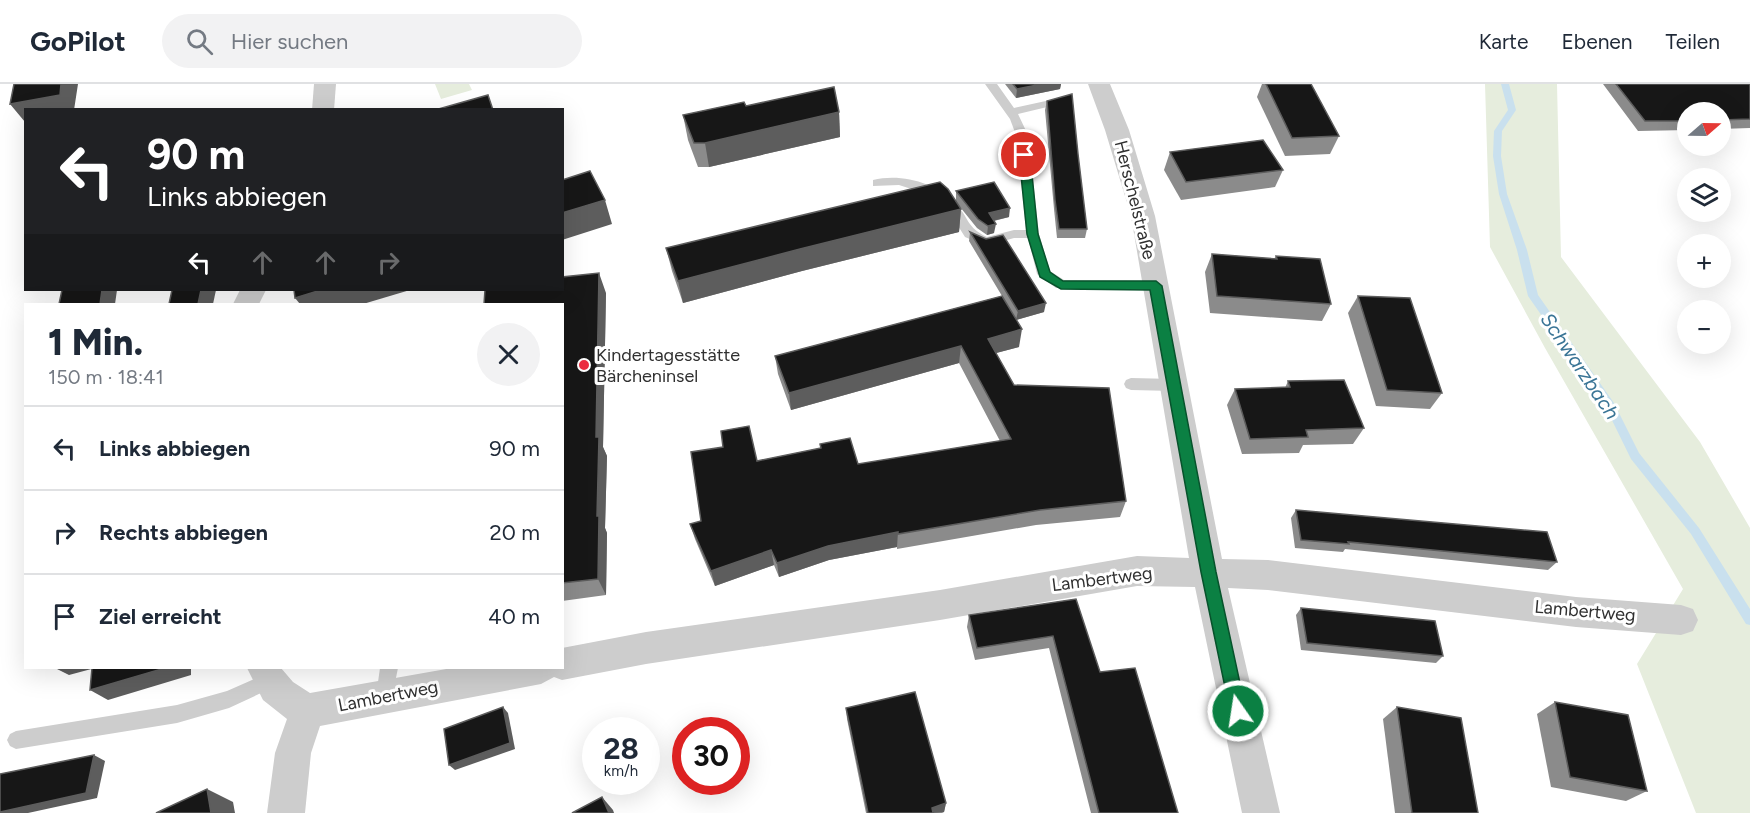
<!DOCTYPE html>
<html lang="de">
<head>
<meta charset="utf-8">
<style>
  :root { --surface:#fff; --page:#f2f2f3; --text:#1f2937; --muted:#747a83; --line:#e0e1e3 }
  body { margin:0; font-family:Figtree,sans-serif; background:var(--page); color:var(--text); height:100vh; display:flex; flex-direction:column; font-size:22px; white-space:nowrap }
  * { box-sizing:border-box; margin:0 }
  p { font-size:20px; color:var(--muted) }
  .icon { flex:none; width:33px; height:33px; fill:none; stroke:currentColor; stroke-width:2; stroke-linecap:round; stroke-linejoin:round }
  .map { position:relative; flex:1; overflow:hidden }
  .drawer { position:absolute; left:24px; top:219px; width:540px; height:366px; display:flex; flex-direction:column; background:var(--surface); border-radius:0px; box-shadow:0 6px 24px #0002 }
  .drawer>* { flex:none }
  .banner { position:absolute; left:24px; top:24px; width:540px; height:183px; border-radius:0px; box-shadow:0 6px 24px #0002; background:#202124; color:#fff; overflow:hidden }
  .needle { width:39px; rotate:70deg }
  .controls { position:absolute; left:1677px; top:18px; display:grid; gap:12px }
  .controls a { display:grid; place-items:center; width:54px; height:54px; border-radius:50%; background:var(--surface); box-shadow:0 6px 24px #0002; font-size:30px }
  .speed { position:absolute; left:582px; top:633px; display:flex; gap:12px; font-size:30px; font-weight:700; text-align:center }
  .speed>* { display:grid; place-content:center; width:78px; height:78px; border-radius:50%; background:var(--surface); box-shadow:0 6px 24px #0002; line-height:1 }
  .speed small { font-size:15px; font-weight:400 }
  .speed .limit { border:9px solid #d22; background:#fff; color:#111 }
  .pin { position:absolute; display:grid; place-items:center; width:51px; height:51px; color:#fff; margin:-26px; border:3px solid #fff; border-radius:50%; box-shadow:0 2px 6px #0007 }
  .me { position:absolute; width:66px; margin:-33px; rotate:347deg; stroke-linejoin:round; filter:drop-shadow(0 0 4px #0008) }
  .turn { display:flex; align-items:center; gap:21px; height:126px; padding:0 24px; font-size:27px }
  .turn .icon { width:78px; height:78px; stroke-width:2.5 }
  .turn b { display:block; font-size:42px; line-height:51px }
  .lanes { display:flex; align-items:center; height:57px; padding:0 24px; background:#0003; justify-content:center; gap:30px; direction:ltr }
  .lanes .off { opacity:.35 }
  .round { display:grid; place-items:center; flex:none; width:63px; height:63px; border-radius:32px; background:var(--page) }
  .headline { display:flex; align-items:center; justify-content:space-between; height:102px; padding:0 24px }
  h1 { font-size:36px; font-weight:800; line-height:45px }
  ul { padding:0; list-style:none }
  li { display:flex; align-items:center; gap:18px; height:84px; padding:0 24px; border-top:2px solid var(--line) }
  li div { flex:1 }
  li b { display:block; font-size:22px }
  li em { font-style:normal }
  header { display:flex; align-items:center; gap:36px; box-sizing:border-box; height:84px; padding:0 30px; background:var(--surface); border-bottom:2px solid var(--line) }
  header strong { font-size:28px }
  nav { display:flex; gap:33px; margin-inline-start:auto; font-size:21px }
  .search { width:420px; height:54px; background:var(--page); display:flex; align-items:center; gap:15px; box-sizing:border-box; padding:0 21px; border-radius:33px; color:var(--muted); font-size:22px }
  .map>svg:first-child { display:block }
</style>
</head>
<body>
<header>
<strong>GoPilot</strong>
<div class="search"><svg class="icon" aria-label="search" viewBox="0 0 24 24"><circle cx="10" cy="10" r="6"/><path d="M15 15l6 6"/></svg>Hier suchen</div>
<nav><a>Karte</a><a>Ebenen</a><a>Teilen</a></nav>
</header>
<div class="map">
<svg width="1750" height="729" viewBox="0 0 1750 729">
  <rect width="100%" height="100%" fill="#fff"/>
  <!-- green -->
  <g fill="#e6eddd">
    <path d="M435,0H469L472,6L441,15Z"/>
    <path d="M1485,0H1557L1561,173L1700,358L1750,444V729H1696L1637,580L1683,505L1545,264L1490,163Z"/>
  </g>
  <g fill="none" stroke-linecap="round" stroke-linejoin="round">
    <!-- stream -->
    <path fill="#c9e0ee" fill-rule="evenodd" d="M1501,0H1509L1516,26L1502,47L1501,72L1507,110L1527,166L1538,211L1614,319L1639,369L1699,444L1750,525V541L1746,540L1691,450L1631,375L1606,324L1528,212L1517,166L1499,110L1493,72L1494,47L1508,26Z"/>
    <!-- service -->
    <g fill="#cdcdcd" fill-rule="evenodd">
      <path d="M985,0H997L1014,24L1064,13L1070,16L1068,18L1018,30L1028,51L1039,150L1050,187L1064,196L1156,197L1163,202L1161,205L1056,204L1037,190L1028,154H1014L986,162L965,153L948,126L930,111L899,101L873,102V96C900,89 936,98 956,120C970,135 966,143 987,153L1014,146H1026L1016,51L1010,35Z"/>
      <path d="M1131,294L1174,295L1179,297L1181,301L1179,305L1174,307L1131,306L1126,304L1124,300L1126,296Z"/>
      <path d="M380,584H398L391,618L385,621L379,618L376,612Z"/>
      <path d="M268,589L274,591L277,597L274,603L229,624L177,639L16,665L10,662L7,656L10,650L16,647L177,621L227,607Z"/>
    </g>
    <!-- minor -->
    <g fill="#cdcdcd" fill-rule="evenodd">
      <path d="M314,0H336L334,26H312Z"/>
      <path d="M1088,0H1110L1129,46L1155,132L1222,475L1268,476L1576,513L1681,521L1693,525L1698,536L1693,547L1681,551L1576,543L1268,506L1228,504L1280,729H1242L1195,503L1137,502L940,536L646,580L562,596L554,593L541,600L320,642L311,669L305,729H267L275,669L287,635L263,616L247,584H281L293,598L310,609L452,584H562V564L646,548L940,506L1137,472L1189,474L1131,132L1105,46Z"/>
      <path d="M240,206H266L259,220H233Z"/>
    </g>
  </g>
  <!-- wall -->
  <g fill="#8b8b8b">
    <path d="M1005,0H1061L1060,5L1016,14Z"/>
    <path d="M1262,0H1311L1339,52L1330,70L1285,72L1257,13Z"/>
    <path d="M1603,0H1750V44L1720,45V28H1688V46L1638,47Z"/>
    <path d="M1047,17L1078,70L1087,145L1085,154H1057L1054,125L1045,26Z"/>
    <path d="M746,22L839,28L840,53L709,83H698L688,56L683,31Z"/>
    <path d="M1170,68L1283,86L1275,103L1181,116L1164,86Z"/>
    <path d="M956,107L1009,133L994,137V149L987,151L977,144L956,118L961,125L959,148L802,187L683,219L672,187L666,164L956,116Z"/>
    <path d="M970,148L1044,228L1016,236L1019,263L996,269L1014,301L1126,417L1120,433L1036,441L897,465V463L829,476L779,493L774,481L715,502L695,455L690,440L701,437L757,377L820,364V360L858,380L1000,357L959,279L791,326L778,290L775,272L1002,212L969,157Z"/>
    <path d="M1212,170L1274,175L1276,172L1331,220L1322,237L1210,229L1205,188Z"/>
    <path d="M606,209L603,363L607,372L605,444L607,449L606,511L562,517V220Z"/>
    <path d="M1358,212L1442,309L1430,325L1376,322L1348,229Z"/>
    <path d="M1288,297L1364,344L1353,360L1303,361L1299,369L1242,370L1227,321L1235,305L1285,304Z"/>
    <path d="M1296,426L1557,478L1548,486L1345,465L1343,468L1295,464L1291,434Z"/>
    <path d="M1076,515L1100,588L1178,729H1091L1049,564L975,576L967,543L969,531Z"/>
    <path d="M1301,524L1443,572L1436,579L1301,566L1296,531Z"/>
    <path d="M1555,618L1647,707L1626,717L1551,703L1537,630Z"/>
    <path d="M1397,623L1478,729H1395L1383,635Z"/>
    <path d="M846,624L946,719L944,728L942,729H866L847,635Z"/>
  </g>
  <!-- shaded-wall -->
  <g fill="#5d5d5d">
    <path d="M61,0H78L74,26H26L25,38L10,20Z"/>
    <path d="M1042,0H1061L1060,5L1016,14L1017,5Z"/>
    <path d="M839,28L840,53L709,83L705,59Z"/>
    <path d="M605,116L612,140L562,156V129Z"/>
    <path d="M1010,124L1009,133L988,138L989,129Z"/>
    <path d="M961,125L959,148L802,187L683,219L678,197L800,165Z"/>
    <path d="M996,140L994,149L987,151L988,142Z"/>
    <path d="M599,189L606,209L603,363L607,372L605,444L607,449L606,511L598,495L597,432L596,353Z"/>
    <path d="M102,206H119H117L115,220H100Z"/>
    <path d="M201,206H216L213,220H198Z"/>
    <path d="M321,206H410L363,220H300L295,214Z"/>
    <path d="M1046,219L1044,228L1016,236L1018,227Z"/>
    <path d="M1022,245L1019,263L985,272L988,255Z"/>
    <path d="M961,262L959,279L791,326L789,309Z"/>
    <path d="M898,448L897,463L829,476L779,493L777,479L828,462Z"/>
    <path d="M771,466L774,481L715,502L711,487Z"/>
    <path d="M55,584H95L69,591Z"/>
    <path d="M165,584H191V591L108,616L90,606Z"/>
    <path d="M503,623L508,629L515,665L455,686L449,681Z"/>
    <path d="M94,671L105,677L97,714L28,729H0V728Z"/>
    <path d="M207,705L233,718L235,729H211Z"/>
    <path d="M602,713L613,726L614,729H609Z"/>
    <path d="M946,719L944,728L931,729L932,724Z"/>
  </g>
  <!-- building -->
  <g fill="#171717" stroke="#5d5d5d" stroke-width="1.5">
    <path d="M14,0H61L60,11L10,20Z"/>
    <path d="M1013,0H1042L1017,5Z"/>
    <path d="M1266,0H1311L1339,52L1292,54Z"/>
    <path d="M1616,0H1750V35L1720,36V28H1688V37H1645Z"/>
    <path d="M834,3L839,28L705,59H694L683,31L744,18L746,22Z"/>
    <path d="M1072,10L1078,70L1087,145H1059L1055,116L1047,17Z"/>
    <path d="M488,11L493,26H435Z"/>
    <path d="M1263,56L1283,86L1186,98L1170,68Z"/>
    <path d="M590,87L605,116L562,129V96Z"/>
    <path d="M940,98L948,105L961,125L800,165L678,197L666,164Z"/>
    <path d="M994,98L1010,124L989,129L996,140L988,142L978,135L956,107Z"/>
    <path d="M970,148L986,155L1003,151L1046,219L1018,227Z"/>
    <path d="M1212,170L1277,175L1276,172L1320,175L1331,220L1217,212Z"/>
    <path d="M599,189L596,353H599L597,432H599L598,495L562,499V220H484L485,206H562V193Z"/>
    <path d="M62,206H102L100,220H59Z"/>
    <path d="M172,206H201L198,220H169Z"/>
    <path d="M294,206H321L295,214Z"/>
    <path d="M1002,212L1022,245L988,255L1014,301L1109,304L1126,417L1040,426L898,450V448L828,462L777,479L771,466L711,487L690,440L701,437L691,368L723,363L721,347L749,342L757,377L821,364L820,360L850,354L858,380L1011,355L961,262L789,309L775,272Z"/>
    <path d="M1358,212L1410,214L1442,309L1387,306Z"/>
    <path d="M1344,296L1364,344L1306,346L1308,353L1250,355L1235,305L1290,303L1288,297Z"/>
    <path d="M1296,426L1547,448L1557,478L1348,458L1349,460L1301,456Z"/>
    <path d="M1076,515L1100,588L1135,584L1178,729H1099L1053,552L977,564L969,531Z"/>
    <path d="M1301,524L1435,537L1443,572L1307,559Z"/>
    <path d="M92,584H165L90,606Z"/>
    <path d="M915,608L946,719L932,724L933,729H868L846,624Z"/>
    <path d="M1555,618L1628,631L1647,707L1570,693Z"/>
    <path d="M503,623L510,659L449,681L444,645Z"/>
    <path d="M1397,623L1461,634L1478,729H1412Z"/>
    <path d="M94,671L86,709L0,728V690Z"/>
    <path d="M207,705L211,729H156Z"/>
    <path d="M602,713L609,729H572Z"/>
  </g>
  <!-- route -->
  <path fill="#0b8043" stroke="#07532c" stroke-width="1.5" d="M1024,68L1030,71L1038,150L1050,188L1063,197H1156L1162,202L1216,488L1246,627L1244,633L1238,635L1232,633L1230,627L1201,488L1150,206L1061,205L1040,193L1027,150L1019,71Z"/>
  <!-- markers -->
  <circle fill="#ec2c40" stroke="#fff" stroke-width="2" cx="584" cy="281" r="6"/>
  <g text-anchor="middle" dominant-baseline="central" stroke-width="6" stroke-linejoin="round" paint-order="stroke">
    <!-- street labels -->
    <g font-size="18" fill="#303030" stroke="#fff">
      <text transform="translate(1135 116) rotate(76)">Herschelstraße</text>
      <text transform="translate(1102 495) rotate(-7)">Lambertweg</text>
      <text transform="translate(1585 527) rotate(5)">Lambertweg</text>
      <text transform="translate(388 612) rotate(-11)">Lambertweg</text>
    </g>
    <!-- poi labels -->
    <g font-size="18" fill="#303030" stroke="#fff" text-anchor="start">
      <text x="596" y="271">Kindertagesstätte<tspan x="596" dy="21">Bärcheninsel</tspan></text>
    </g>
    <!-- water labels -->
    <g font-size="20" font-style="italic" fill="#3a7596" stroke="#fff">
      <text transform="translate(1580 282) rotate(56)">Schwarzbach</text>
    </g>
  </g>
</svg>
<div class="controls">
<a><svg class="needle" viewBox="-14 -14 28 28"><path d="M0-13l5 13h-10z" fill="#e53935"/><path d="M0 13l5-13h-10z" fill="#747a83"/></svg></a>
<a><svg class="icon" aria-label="layers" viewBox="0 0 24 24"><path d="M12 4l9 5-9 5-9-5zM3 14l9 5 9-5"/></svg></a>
<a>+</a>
<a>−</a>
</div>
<div class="speed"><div>28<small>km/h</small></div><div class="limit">30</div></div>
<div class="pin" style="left:1024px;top:71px;background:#d93025"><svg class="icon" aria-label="arrive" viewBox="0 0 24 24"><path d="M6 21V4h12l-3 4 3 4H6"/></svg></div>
<svg class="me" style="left:1238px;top:627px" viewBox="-20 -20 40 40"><circle r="17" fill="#0b8043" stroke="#fff" stroke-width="3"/><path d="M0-11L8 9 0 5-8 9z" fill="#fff"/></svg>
<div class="banner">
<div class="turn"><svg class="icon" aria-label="left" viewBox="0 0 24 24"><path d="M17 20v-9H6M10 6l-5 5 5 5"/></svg><div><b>90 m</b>Links abbiegen</div></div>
<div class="lanes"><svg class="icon" aria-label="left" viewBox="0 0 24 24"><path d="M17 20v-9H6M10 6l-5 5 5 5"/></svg><svg class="icon off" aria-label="ahead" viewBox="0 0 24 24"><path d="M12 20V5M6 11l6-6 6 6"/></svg><svg class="icon off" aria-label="ahead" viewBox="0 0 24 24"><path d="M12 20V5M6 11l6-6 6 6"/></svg><svg class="icon off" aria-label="right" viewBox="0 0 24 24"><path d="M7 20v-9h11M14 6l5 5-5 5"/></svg></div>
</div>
<section class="drawer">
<div class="headline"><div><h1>1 Min.</h1><p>150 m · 18:41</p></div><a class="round"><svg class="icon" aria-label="close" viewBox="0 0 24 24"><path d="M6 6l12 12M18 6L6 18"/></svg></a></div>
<ul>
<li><svg class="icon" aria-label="left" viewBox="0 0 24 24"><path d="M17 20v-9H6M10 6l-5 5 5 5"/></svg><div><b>Links abbiegen</b></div><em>90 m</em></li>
<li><svg class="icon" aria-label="right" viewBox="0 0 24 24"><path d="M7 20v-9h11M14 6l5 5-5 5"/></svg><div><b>Rechts abbiegen</b></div><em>20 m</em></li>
<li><svg class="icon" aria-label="arrive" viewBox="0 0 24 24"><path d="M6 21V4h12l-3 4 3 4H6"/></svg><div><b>Ziel erreicht</b></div><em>40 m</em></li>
</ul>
</section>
</div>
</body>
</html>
